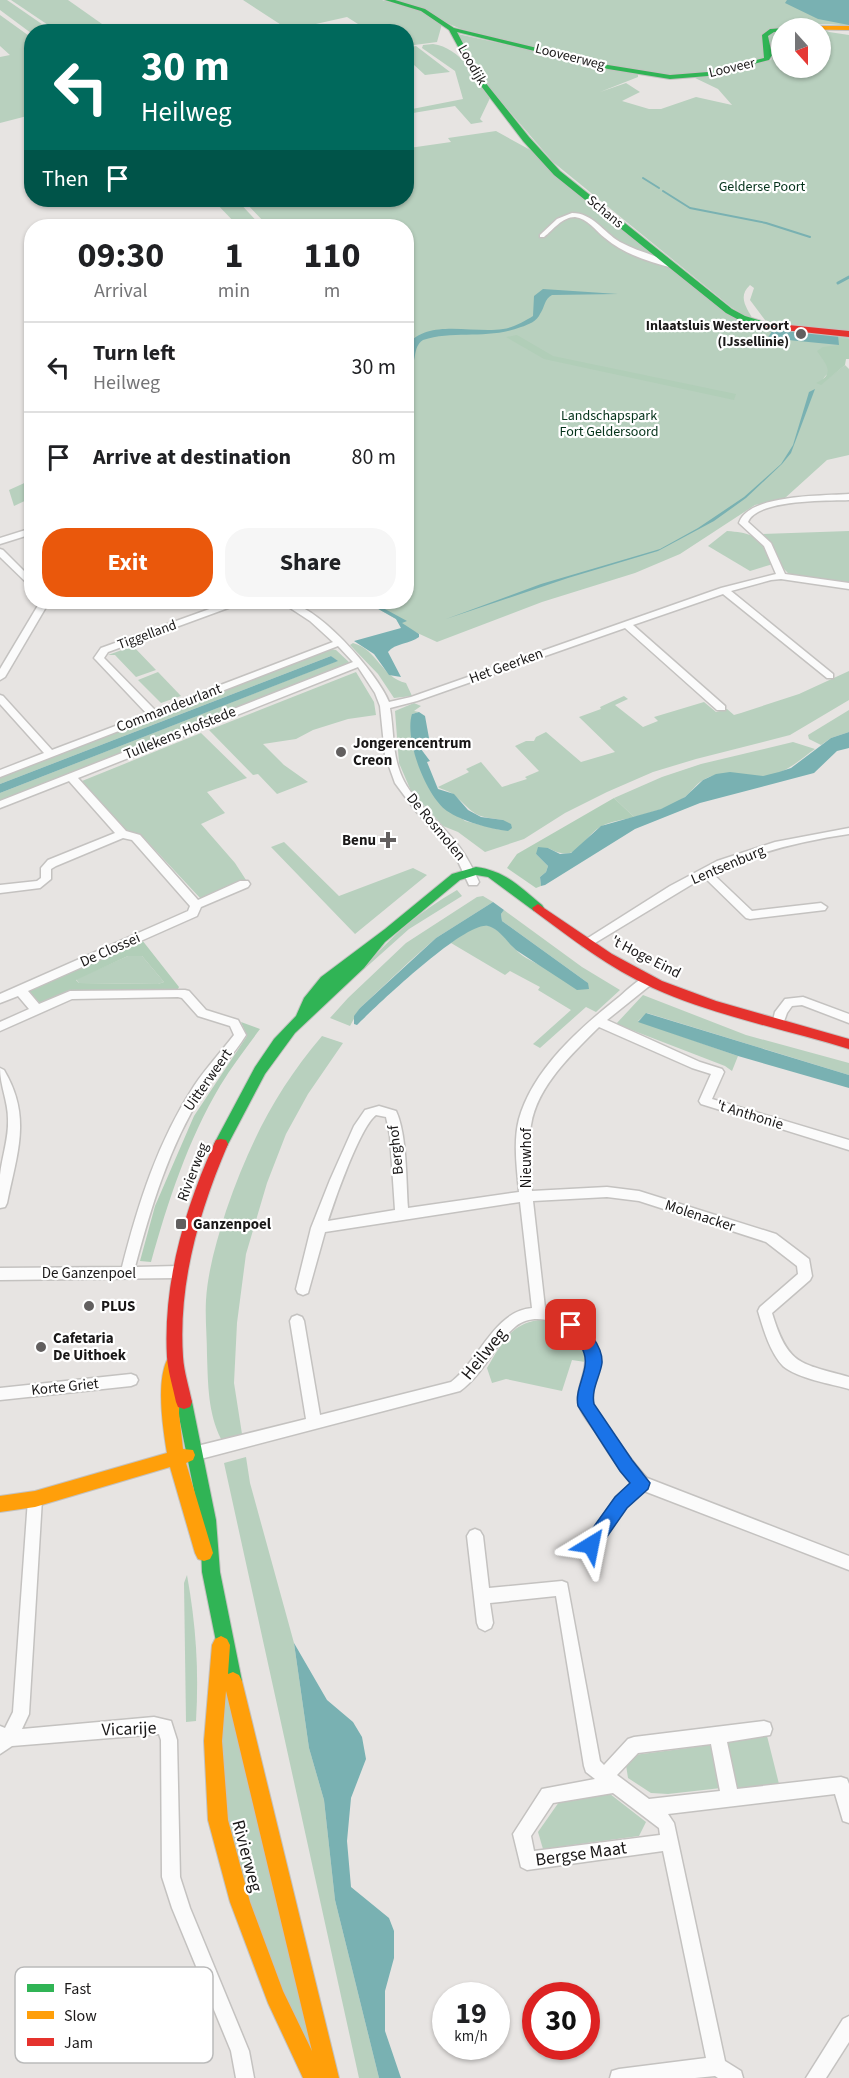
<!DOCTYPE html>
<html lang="en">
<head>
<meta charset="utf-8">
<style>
  :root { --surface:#fff; --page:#f6f6f6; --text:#202124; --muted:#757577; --line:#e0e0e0; --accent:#ea580c }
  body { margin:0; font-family:"Source Sans 3",sans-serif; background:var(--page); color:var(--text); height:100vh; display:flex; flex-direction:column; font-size:22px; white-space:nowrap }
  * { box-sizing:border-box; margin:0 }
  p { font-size:20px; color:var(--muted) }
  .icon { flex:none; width:33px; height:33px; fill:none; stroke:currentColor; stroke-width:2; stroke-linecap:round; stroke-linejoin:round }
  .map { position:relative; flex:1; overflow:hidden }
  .details { position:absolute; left:24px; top:219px; width:390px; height:390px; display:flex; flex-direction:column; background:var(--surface); border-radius:24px; box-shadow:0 2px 4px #0004 }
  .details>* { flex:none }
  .top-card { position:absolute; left:24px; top:24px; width:390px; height:183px; border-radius:24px; box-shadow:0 2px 4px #0004; background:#00695c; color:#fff; overflow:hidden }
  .needle { width:39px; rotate:159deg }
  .tools { position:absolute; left:771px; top:18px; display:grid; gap:12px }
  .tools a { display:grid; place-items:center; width:60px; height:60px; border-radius:50%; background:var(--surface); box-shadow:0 2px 4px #0004; font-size:30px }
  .speed { position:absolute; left:432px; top:1982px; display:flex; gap:12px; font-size:30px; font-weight:700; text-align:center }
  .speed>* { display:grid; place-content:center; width:78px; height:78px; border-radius:50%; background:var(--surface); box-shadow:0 2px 4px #0004; line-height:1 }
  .speed small { font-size:15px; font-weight:400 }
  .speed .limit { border:9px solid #d22; background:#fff; color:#111 }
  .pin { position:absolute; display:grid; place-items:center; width:51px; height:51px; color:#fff; margin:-26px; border-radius:12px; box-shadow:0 3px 9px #0006 }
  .me { position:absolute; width:66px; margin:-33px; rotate:35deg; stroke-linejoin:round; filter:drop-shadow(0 0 4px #0008) }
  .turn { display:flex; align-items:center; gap:21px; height:126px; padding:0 18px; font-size:27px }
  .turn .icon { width:78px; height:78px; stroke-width:2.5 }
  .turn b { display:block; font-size:42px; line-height:51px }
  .then { display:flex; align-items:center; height:57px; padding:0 18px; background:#0003; gap:12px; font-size:22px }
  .eta { display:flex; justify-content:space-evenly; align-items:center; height:102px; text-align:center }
  .eta b { font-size:36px; font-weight:700; line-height:42px }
  .button { display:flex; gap:12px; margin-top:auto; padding:12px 18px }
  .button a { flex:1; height:69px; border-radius:24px; background:var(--accent); color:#fff; font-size:24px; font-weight:700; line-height:69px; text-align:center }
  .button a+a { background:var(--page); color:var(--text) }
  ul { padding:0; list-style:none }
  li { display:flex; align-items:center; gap:18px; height:90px; padding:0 18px; border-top:2px solid var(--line) }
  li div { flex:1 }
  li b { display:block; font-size:22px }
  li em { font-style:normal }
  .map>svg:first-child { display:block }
</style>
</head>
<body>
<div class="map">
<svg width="849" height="2078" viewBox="0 0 849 2078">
  <rect width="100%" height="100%" fill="#e7e4e2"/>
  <!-- green -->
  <g fill="#b8d0be">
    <path d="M0,0H7L52,31L31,33L0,10Z"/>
    <path d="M11,0H68L112,31H57Z"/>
    <path d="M243,0H382L420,11L442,24L437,42L407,46L406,32L369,31L347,17L289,30Z"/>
    <path d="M392,0H830L849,8V26C832,23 774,23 762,35L766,57L762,60L699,73L673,76L612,67L461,29Z"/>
    <path d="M0,15L32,38L31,102L24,104L31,109V115L0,123V57L10,55L0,46Z"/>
    <path d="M821,28L829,32L849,35V333L768,324L750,300L754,288L750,285C737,297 747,308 754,321L731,307L553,162L484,82L458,34L638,74V77L600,92L626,83L640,92L622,101L649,109H661L696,97L732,105L718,89L693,77L771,60C776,52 767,43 769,34L781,30L782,68H820Z"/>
    <path d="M433,44C461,48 476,77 490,98L480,119L483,122L471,124L455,106L407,114V110L463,99L455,71L422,48L423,45Z"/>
    <path d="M416,46L450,72L425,75L413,64L407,65L406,48Z"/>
    <path d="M496,131L534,152L720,307L741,321L766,328L849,337C849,379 830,361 821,384L845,365L849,369V455L827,460L785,498L755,505L680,554L635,573L542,602L437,642L400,625L396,619L366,602H406V226H268L243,200H406L407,146L409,148L451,142L448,138Z"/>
    <path d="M213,200H237L261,226H238Z"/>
    <path d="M31,480V498L14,506L9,490Z"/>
    <path d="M727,531C756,533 760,538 773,564L750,571L708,546Z"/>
    <path d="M849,531V584L789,574L783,568L773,546L761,534Z"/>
    <path d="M353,643C377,649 382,678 406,683L412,696L394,698L378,674L350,645Z"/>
    <path d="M133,646L156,670L136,677L115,655H108Z"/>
    <path d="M331,649L336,650L350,663L348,664L0,801V793L337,661L331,656L0,784V777Z"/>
    <path d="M849,671V700L790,735L696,759L653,772L607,792L565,813L524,839L485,852L458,832L443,826L411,791L399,763L395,711L414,703L421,706L414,711L419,712L412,714V746L428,786L465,821L501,830L503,820C472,816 477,815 455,796C451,791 442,790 438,787L465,774L469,772L466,769L481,762L502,787L527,779L525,777L539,771L515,746L526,741H534L536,737L546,732L581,762L615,752L579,717L601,709L600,707L624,696L628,699L615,705L643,727L658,721L654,717L704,702L716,712L727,709L734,715L741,713L799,694Z"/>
    <path d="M158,672L181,696L161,703L138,680Z"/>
    <path d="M356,672L374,702L376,715L348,719L313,730L296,739L263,744L284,765L308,782L277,794L258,774L253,775L209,730Z"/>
    <path d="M849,710V732L831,738L821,745L809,739L808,735Z"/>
    <path d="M201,733L247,778L207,792L225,813L201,824L235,863L246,880L201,899L144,838L126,831L82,781Z"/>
    <path d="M793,742L815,749C799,760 784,776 762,776C742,777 723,768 703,780C696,784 692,791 686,796C671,808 652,812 634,817L614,798L662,777L701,764Z"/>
    <path d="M284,842L339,896L413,868L427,875L355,934L271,847Z"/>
    <path d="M457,890L462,896L409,929L362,971C388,938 420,911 457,890Z"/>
    <path d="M483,896L493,902L436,938L410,961L360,1008L350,1026L330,1018L348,998L406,943L477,897Z"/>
    <path d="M504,910L582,967L620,990L596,1012L586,1007L540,1048L533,1044L571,1010L538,990L540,987L510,971L505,975L451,943C459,937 474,924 484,925C498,926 507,941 516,950C530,965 569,975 588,983L502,921L501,914Z"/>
    <path d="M128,956H142L164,982L158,984L79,983L76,979Z"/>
    <path d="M643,995L746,1035L849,1063V1075L647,1013L638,1021L738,1056L732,1071L725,1066L616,1024Z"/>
    <path d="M322,1036L343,1043L308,1094L286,1134L267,1183L246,1254L237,1323L234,1383L242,1434L221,1439C208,1413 208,1384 207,1355C207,1337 205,1318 206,1300C208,1269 217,1240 226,1211C249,1144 276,1090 322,1036Z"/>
    <path d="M538,1320C559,1320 586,1340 585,1362L572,1360L562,1391L506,1379L492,1383L487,1368C500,1346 510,1324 538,1320Z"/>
    <path d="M246,1457L250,1483L294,1643L309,1748L324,1800L335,1900L379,2078H359L224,1463Z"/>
    <path d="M187,1575C196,1625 199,1670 196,1721L186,1722L184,1583Z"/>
    <path d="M224,1644L325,2078L278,1993L221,1818Z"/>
    <path d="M767,1736L779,1784L737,1789L726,1742Z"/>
    <path d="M711,1745L721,1788L668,1794L651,1793L628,1778L626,1765L634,1755Z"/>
    <path d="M610,1794L646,1822L639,1836L543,1849L538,1832L559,1802Z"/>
  </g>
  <!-- forest -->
  <g fill="#b1ceb8" fill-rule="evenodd">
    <path d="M517,335L553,356L736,394L734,400L544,359L506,337Z"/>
    <path d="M838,338L849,339V359H846L845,365L821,385L816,383C837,374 825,363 817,351L823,347L839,345Z"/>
    <path d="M614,798L634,817C624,820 611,821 602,826C580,838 580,865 548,848L536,854L548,866L546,872L540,877L541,886L536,888L507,868L517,854Z"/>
    <path d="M142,940L179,987L178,989L70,991L40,1003L28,991ZM128,956H142L164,982L158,984L79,983L76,980Z"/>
    <path d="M241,1022L260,1029C246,1048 232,1066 220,1086C188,1140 168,1201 151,1262L140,1261L155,1206L194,1116L247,1036Z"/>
  </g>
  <!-- water -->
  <g fill="#79b1b2">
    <path d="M787,0H849V25L818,19L785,3Z"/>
    <path d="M543,289L618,294L552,295C544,299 545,307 540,314C537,321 528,325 521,327C489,340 455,330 423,340C411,348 419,363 407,371V345C429,318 473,334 503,329C513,328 525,321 533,316L534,296Z"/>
    <path d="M773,329L838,335L839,345L768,338Z"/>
    <path d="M815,389L791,453L782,464L746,498L714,521L658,551L568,578L446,619L541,584L660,549L698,528L744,497L781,464L793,445L809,392Z"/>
    <path d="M366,602H372L407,621L402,623L419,634V637C410,644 395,643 388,652L401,677L389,675L374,654L354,641L401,628L396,619Z"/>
    <path d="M331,656L338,661L0,793V784Z"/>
    <path d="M419,712L425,716L429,738L428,744L421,749L430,761L427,762L438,789L454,794L468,810L481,817L503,820L511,824L512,828L508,831C490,829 462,821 447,811C426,796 404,739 412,714Z"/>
    <path d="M849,732V748L837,751L814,773L700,803L635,829L545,885L541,886L540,877L546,872L548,866L536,854L538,847L548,848L560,854L571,853L601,826L661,809L685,797L703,780L716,774L730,772L763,776L779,772L791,768L831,738Z"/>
    <path d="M493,902L504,910L501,914L502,921L588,983L589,989L577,990C558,977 538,965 519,952C508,945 502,930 488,926C466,920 375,1007 357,1025L354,1024V1016L360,1008L436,938Z"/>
    <path d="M646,1013L849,1075V1088L738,1056L638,1022Z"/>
    <path d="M294,1643L327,1700L353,1722L362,1737L366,1759L351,1798L347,1841L351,1887L389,1918L394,1931V1958L385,1991V2031L401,2078H379L335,1900L324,1800L309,1748Z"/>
  </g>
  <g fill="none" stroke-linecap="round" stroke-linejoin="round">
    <!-- stream-far1 -->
    <g stroke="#79b1b2" stroke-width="2">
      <path d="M643,178L659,188"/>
      <path d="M663,191L690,208L766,223L810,237"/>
    </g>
    <!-- stream -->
    <path stroke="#79b1b2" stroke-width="3" d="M838,283L849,277"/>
    <defs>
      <g id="street">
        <path d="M572,213C593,213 603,232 620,242C638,252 660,256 677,266L673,268C650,262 623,254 605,238C596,231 587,218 575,217C562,217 553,230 544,237H540V235L557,219Z"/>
        <path d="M849,494V500C827,501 757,499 748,522L771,543L785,574L849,583V589L781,579L771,580L731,591L833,674V678H827L723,594L633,625L725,706V710H717L625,628L417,701L390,708C394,731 392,755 402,777C413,801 435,818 452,838C464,851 472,866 479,882L477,885H469L456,857L415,810L395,783L385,755L380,706L375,693L358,667L78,778L126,831L140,835L198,900L240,881H248L250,884L248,887L201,907L197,916L28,991L39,1004L70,991L185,990L189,991L206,1010L238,1020L246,1035C233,1056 215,1073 202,1094C169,1147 151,1207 135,1267L178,1266L183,1268L185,1272L183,1276L178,1278L0,1280V1268L122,1267C138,1204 158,1141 194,1086C206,1068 221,1052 234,1035L230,1026L198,1016L182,998L178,997L72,999L0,1031V1022L29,1009L18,996L0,1003V994L188,911L190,906L132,840L123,838L56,866L51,869V879L40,888L0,893V885L37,881L41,878V868L48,860L115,833L69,781L0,808V801L353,662L338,646L0,777V770L44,753L0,704V695L3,696L52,750L147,714L96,660L94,658L101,648L229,602H240L239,604L108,652L104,658L155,710L333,642L310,621L281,602C313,598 378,674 389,702L411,697L721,588L776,574L764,546L739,523C748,494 823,496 849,494Z"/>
        <path d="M32,528V534L0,544V538Z"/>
        <path d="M0,549L3,550L32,579V588L0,557Z"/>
        <path d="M40,602H49L5,677L0,680V669Z"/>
        <path d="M849,828V834C801,841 756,852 712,873L752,911L821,903L827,907L825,910L750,919L746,918L704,877L590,946H582L580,943L670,886L717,861L775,842Z"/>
        <path d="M649,976L655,980L653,983L607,1020L700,1062L722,1069L724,1072L712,1099L849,1140V1150L701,1104L699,1101L711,1074L692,1068L599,1027C572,1054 537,1086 531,1125C527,1147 530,1169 532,1191L607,1187L639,1191L776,1234L809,1259L812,1276L810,1280L772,1313C788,1366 800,1363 849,1377V1389C831,1384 797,1378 783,1366C770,1353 763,1328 758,1311L760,1307L798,1274L797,1266L766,1242L639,1201L607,1197L533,1201L545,1308C574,1317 607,1336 598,1372C596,1381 590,1394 593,1404C595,1410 602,1417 605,1423C619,1443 631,1461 647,1478L849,1556V1570L644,1491L626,1507L596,1550L591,1552L586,1550L583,1545L586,1540L616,1497L632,1483C617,1467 606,1449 595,1431C590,1424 583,1416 580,1408C573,1390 589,1372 585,1354C580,1327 538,1308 516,1326C494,1344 485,1373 460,1391L193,1461L188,1459L186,1454L188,1449L193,1447L306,1419L290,1321L292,1317L297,1315L302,1317L304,1321L320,1415L451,1382C479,1361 494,1311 532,1308L520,1202L325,1232L308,1293L303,1295L298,1293L296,1289L311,1228L330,1180L354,1126L365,1110L379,1106L396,1111C407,1134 406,1181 408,1208L519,1192C517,1169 513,1142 519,1119C533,1069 580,1028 619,997C628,989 638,979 649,976ZM376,1115L386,1117L390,1136L395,1210L328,1221C335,1199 360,1127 376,1115Z"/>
        <path d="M803,997L849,1014V1023L802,1005L792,1006L787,1013L782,1027H774L772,1024L775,1012L785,999Z"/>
        <path d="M0,1068L4,1070C32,1117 17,1153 7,1203L5,1207L0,1208C0,1197 0,1186 0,1175C2,1156 9,1138 8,1119C8,1101 0,1086 0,1068Z"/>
        <path d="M131,1374L136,1376L138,1380L136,1384L131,1386L0,1400V1388Z"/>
        <path d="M35,1492L40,1494L42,1499L29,1714L22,1729L154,1717L171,1721L177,1740L180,1877L190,1908L249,2051L254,2078H236L231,2051L172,1908L162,1877L161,1740L159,1734L12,1746L0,1754V1726L5,1728L13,1712L28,1499L30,1494Z"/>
        <path d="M475,1529L480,1531L483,1536L489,1588L562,1581L567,1583L600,1761L604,1765L628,1739L634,1737L764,1721L770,1723L772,1729L770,1735L727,1742L737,1789L841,1777L847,1779L849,1784V1823L843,1821L835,1794L668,1814L674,1823L725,2061L741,2071L743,2078H718L715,2076L695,2078H610L612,2071L619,2069L706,2058L663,1851L527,1870L521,1867L513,1834L542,1789L595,1779L586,1772L584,1766L556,1596L490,1603L493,1623L491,1628L485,1631L479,1628L477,1623L467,1536L470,1531ZM711,1744L720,1791L649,1799L617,1775L638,1753ZM613,1793L659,1828L660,1835L534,1851L531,1836L553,1803Z"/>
        <path d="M849,2016V2042L826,2078H806L843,2019Z"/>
      </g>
      <g id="fast">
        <path d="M385,0H395L425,9L454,28L608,65L670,75L708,72L764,58L762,35L770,29L784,28L782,31L774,32L768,36L772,55L769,60L708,76L670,79L608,69L457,32L480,76L529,137L560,171L732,309L745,316L771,324V328L739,320L726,313L554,175L523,141L475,78L449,30L421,11Z"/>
        <path d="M476,867C506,871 520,887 542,905L544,908L542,911H534L488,877L476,875L460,880L385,942L364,968L295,1033L265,1074L226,1148H216L214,1144L255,1067L274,1039L296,1016L304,998L321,977L385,929L452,874Z"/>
        <path d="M184,1395L190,1397L192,1402L216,1520L220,1572L242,1681L239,1687L233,1690L227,1687L224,1681L202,1572L200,1520L176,1402L178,1397Z"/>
      </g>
      <g id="slow">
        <path d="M782,26H849V30L780,29Z"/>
        <path d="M173,1358L179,1360L181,1365L179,1413L183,1449L193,1450L195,1455L193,1460L186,1463L213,1553L210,1559L204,1561L198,1559L195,1553L170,1467L35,1507L0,1512V1496L35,1491L167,1453C163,1429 156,1383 167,1360Z"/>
        <path d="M221,1636L227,1639L230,1645L228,1674L233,1672L239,1675L242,1681L339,2078H303L268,2003L230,1902L208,1820L204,1741L212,1645L215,1639ZM226,1691L312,2051L283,1991L250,1902L228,1820L222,1741Z"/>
      </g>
      <g id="jam">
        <path d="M768,323L849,331V337L765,328L764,326Z"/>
        <path d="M538,904L612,954L662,981L716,1001L849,1039V1049C784,1029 715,1016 653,988C609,968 572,939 534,911L532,908Z"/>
        <path d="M221,1139L226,1140L228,1144C199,1212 178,1283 183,1357C184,1372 189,1387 192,1402L190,1407L184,1409L178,1407L176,1402C173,1387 168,1372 167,1357C163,1283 184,1211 214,1144L216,1140Z"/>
      </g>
    </defs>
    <!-- street casing -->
    <use href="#street" stroke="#c4c2c0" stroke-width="3"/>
    <!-- fast casing -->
    <use href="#fast" stroke="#c4c2c0" stroke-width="2"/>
    <!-- slow casing -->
    <use href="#slow" stroke="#c4c2c0" stroke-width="2"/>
    <!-- jam casing -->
    <use href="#jam" stroke="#c4c2c0" stroke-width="2"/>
    <!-- street -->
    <use href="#street" fill="#fbfbfb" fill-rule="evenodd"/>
    <!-- fast -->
    <use href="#fast" fill="#30b455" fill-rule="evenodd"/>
    <!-- slow -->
    <use href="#slow" fill="#ff9f0a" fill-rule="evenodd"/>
    <!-- jam -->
    <use href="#jam" fill="#e5322d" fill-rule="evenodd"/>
  </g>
  <!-- route -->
  <path fill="#1a73e8" stroke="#114b97" stroke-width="1.5" d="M571,1319C586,1324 603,1347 602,1363C600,1377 591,1389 594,1404L632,1460L650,1483L648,1489L627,1508L597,1551L591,1553L585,1551L583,1545L585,1539L615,1497L630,1483L620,1471L578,1406C574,1388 590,1370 584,1353C581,1341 569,1336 563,1325L566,1321Z"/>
  <!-- markers -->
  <g fill="#625f5f" stroke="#fff" stroke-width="2">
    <circle cx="801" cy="334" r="6"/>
    <circle cx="341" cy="752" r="6"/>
    <path d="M385 831h6v6h6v6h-6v6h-6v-6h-6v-6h6z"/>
    <rect x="175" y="1218" width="12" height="12" rx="3"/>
    <circle cx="89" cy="1306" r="6"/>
    <circle cx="41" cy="1347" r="6"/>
  </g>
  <g text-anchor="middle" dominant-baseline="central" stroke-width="4.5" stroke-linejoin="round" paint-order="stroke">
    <!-- far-street labels -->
    <g font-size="14" fill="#1a1818" stroke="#fff">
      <text transform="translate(570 57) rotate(14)">Looveerweg</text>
      <text transform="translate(472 65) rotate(60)">Loodijk</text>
      <text transform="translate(732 68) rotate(-13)">Looveer</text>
      <text transform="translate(605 212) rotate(39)">Schans</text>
      <text transform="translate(147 635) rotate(-20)">Tiggelland</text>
    </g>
    <!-- far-park labels -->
    <g font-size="14" fill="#04321a" stroke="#fff">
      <text x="762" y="187">Gelderse Poort</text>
      <text x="609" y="416">Landschapspark<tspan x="609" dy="16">Fort Geldersoord</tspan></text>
    </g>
    <!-- far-poi labels -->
    <g font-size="14" font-weight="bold" fill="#1a1818" stroke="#fff" text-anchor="end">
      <text x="789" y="326">Inlaatsluis Westervoort<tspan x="789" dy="16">(IJssellinie)</tspan></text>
    </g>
    <!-- street labels -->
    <g font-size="15" fill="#1a1818" stroke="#fff">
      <text transform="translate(506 666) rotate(-20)">Het Geerken</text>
      <text transform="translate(169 708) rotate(-21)">Commandeurlant</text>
      <text transform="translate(180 733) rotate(-22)">Tullekens Hofstede</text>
      <text transform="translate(436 827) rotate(50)">De Rosmolen</text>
      <text transform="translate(728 865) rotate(-23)">Lentsenburg</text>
      <text transform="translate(110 950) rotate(-24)">De Clossei</text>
      <text transform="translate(646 957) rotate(27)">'t Hoge Eind</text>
      <text transform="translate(208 1080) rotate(-55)">Uitterweert</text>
      <text transform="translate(750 1115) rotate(17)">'t Anthonie</text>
      <text transform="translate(396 1150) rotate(-96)">Berghof</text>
      <text transform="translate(526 1158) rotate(-90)">Nieuwhof</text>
      <text transform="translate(193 1172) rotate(-69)">Rivierweg</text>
      <text transform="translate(700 1216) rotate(18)">Molenacker</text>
      <text x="89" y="1273">De Ganzenpoel</text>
      <text transform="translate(65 1387) rotate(-6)">Korte Griet</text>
    </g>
    <!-- poi labels -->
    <g font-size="15" font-weight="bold" fill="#1a1818" stroke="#fff" text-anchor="start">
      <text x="353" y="743">Jongerencentrum<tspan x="353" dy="17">Creon</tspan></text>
      <text x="376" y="840" text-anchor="end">Benu</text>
      <text x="193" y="1224">Ganzenpoel</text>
      <text x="101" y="1306">PLUS</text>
      <text x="53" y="1338">Cafetaria<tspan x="53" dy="17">De Uithoek</tspan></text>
    </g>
    <!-- near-street labels -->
    <g font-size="18" fill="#1a1818" stroke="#fff">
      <text transform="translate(484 1354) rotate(-51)">Heilweg</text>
      <text transform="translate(129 1729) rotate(-2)">Vicarije</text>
      <text transform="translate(581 1854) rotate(-8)">Bergse Maat</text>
      <text transform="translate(247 1856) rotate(75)">Rivierweg</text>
    </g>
  </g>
  <!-- legend -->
  <rect x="15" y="1967" width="198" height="96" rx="9" fill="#fff" stroke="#bababa" stroke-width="1.5"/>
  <rect x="27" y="1984" width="27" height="8" fill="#30b455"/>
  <rect x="27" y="2011" width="27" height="8" fill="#ff9f0a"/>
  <rect x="27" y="2038" width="27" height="8" fill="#e5322d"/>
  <g font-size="16" fill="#1a1818">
    <text x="64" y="1994">Fast</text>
    <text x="64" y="2021">Slow</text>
    <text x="64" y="2048">Jam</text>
  </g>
</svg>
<div class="tools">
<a><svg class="needle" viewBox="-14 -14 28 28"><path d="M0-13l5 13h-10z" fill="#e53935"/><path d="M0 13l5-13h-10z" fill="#757577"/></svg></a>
</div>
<div class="speed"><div>19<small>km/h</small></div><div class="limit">30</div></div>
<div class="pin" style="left:571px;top:1325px;background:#d93025"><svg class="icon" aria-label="arrive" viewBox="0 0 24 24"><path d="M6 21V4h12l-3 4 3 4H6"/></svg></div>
<svg class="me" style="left:591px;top:1545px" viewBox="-20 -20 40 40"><path d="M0-17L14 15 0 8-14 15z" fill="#1a73e8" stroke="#fff" stroke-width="4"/></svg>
<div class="top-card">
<div class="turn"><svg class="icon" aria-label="left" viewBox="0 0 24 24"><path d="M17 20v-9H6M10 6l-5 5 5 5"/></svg><div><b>30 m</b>Heilweg</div></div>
<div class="then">Then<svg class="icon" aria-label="arrive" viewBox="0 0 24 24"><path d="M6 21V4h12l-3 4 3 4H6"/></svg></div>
</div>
<section class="details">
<div class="eta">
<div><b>09:30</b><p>Arrival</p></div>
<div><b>1</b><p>min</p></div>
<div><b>110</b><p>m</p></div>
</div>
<ul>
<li><svg class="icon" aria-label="left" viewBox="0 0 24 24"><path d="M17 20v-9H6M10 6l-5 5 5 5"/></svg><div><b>Turn left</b><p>Heilweg</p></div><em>30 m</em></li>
<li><svg class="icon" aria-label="arrive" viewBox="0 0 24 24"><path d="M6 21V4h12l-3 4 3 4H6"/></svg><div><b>Arrive at destination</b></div><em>80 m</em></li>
</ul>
<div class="button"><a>Exit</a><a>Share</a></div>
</section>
</div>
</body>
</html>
